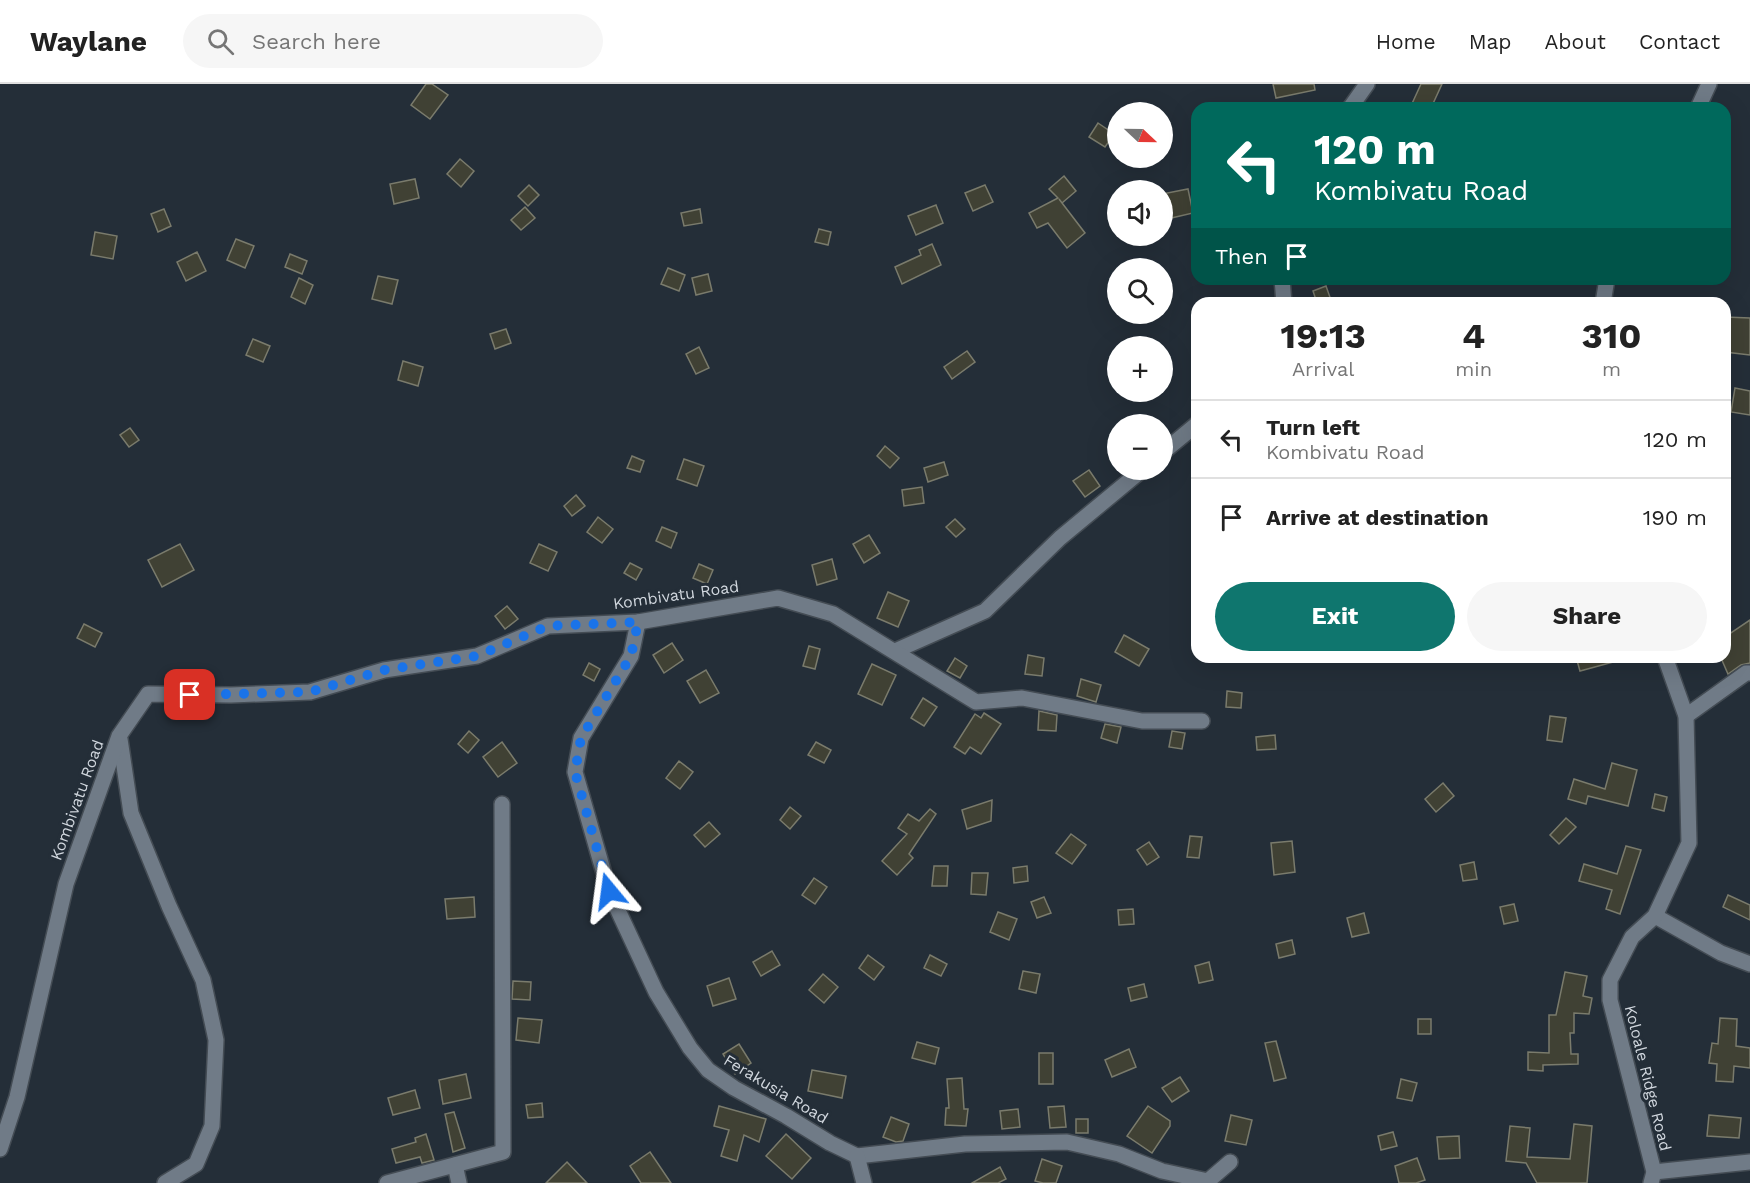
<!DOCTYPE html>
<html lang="en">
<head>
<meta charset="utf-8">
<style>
  :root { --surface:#fff; --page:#f6f6f6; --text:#222; --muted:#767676; --line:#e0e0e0; --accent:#0f766e }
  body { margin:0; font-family:"Work Sans",sans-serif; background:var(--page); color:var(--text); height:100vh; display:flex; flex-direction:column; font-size:22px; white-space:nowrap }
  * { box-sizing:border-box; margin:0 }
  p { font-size:20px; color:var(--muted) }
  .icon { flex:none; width:33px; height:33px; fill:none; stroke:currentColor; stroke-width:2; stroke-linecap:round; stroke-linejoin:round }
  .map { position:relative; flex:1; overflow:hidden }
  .panel { position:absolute; left:1191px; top:213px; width:540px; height:366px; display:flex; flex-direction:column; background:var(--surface); border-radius:18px; box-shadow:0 6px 24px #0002 }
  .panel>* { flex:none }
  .hud { position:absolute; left:1191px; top:18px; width:540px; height:183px; border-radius:18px; box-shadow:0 6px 24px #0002; background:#00695c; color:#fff; overflow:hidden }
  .needle { width:39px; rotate:112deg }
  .tools { position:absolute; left:1107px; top:18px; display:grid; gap:12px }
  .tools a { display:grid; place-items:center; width:66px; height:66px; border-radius:50%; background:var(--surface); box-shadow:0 6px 24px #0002; font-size:30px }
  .pin { position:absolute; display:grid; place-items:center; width:51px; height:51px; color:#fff; margin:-26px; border-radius:12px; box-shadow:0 3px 9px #0006 }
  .me { position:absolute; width:66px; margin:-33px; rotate:344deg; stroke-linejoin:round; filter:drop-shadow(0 0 4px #0008) }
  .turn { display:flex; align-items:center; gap:21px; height:126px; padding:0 24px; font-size:27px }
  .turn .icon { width:78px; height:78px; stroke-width:2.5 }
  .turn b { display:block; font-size:42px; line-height:51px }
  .then { display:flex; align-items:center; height:57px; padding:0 24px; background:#0003; gap:12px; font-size:22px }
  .eta { display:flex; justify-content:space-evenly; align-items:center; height:102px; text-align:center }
  .eta b { font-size:36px; font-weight:700; line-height:42px }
  .primary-button { display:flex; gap:12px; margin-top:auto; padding:12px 24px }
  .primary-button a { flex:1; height:69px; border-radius:36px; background:var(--accent); color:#fff; font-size:24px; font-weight:700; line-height:69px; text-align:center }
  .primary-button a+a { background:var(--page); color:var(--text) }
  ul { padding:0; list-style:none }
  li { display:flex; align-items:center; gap:18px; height:78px; padding:0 24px; border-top:2px solid var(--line) }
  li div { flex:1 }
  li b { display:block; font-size:22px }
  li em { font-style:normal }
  header { display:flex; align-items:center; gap:36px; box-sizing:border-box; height:84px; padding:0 30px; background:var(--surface); border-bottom:2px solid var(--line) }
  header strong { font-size:28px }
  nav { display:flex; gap:33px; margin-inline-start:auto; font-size:21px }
  .search { width:420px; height:54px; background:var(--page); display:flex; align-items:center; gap:15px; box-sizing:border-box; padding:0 21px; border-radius:33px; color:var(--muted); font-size:22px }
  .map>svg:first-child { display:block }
</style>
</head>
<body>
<header>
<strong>Waylane</strong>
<div class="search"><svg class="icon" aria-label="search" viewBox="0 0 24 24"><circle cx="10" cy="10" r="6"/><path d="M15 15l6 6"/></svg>Search here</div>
<nav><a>Home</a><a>Map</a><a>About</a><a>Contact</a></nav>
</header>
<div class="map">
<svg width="1750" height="1099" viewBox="0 0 1750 1099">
  <rect width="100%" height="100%" fill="#242e38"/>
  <!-- building -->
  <g fill="#404134" stroke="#7a7b6c" stroke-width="1.5">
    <path d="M426,0H432L448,11L430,35L411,21Z"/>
    <path d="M1273,0H1314L1315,6L1276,14Z"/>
    <path d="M1421,0H1442L1431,24H1410Z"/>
    <path d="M1098,39L1114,50L1105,63L1089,53Z"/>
    <path d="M460,75L474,87L461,103L447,90Z"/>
    <path d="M1064,92L1076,107L1062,119L1059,115L1085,149L1067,164L1048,139L1037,144L1029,129L1058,114L1049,105Z"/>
    <path d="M415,95L419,114L394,120L390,100Z"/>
    <path d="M529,101L539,111L528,122L518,112Z"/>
    <path d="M985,101L993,118L973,127L965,109Z"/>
    <path d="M1188,105L1193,129L1167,135L1162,110Z"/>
    <path d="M936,121L943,139L916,151L908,132Z"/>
    <path d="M525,123L535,134L521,146L511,136Z"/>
    <path d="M164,125L171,142L158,148L151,130Z"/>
    <path d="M700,125L702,139L684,142L681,129Z"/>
    <path d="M819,145L831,148L828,161L815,158Z"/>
    <path d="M95,148L117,152L113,175L91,171Z"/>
    <path d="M236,155L254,162L245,184L227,176Z"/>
    <path d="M932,160L941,181L902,200L895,183L921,171L919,166Z"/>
    <path d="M197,168L206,187L186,197L177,178Z"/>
    <path d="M290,170L307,177L302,190L285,183Z"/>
    <path d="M668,184L685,191L679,207L661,200Z"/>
    <path d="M708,190L712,207L696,211L692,194Z"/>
    <path d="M378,192L398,196L392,220L372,215Z"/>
    <path d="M299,194L313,201L305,220L291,213Z"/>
    <path d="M1326,202L1332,219H1317L1313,207Z"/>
    <path d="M1725,233L1750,234V271L1725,268Z"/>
    <path d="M506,245L511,259L495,265L490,250Z"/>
    <path d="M253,255L270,262L263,278L246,271Z"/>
    <path d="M699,263L709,284L696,290L686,270Z"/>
    <path d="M967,267L975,278L952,295L944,283Z"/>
    <path d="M403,277L423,283L418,302L398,296Z"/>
    <path d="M1735,304L1750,307V331L1731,328Z"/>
    <path d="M130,344L139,356L129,363L120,351Z"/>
    <path d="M885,362L899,374L890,384L877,372Z"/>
    <path d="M632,372L644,377L640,388L627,384Z"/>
    <path d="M684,375L704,382L697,402L677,395Z"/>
    <path d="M944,378L948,391L928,398L924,384Z"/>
    <path d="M1089,386L1100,402L1085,413L1073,397Z"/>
    <path d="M922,403L924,419L904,422L902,406Z"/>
    <path d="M576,411L585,422L572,432L564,422Z"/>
    <path d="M598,433L613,445L602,459L587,448Z"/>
    <path d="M955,435L965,445L956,453L946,443Z"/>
    <path d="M662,443L677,449L671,464L656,457Z"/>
    <path d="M869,451L880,469L864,479L853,460Z"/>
    <path d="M180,460L194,486L162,503L148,476Z"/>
    <path d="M539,460L557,468L548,487L530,479Z"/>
    <path d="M832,475L837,495L817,501L812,481Z"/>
    <path d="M630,479L642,485L636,496L624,489Z"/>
    <path d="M699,480L713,486L707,500L693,494Z"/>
    <path d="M888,508L909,517L898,543L877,534Z"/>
    <path d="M507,522L518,535L505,545L495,532Z"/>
    <path d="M1750,536V579L1741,581L1728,590L1721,574L1725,573V553Z"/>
    <path d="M84,540L102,549L95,563L77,554Z"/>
    <path d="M1124,551L1149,565L1139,582L1115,568Z"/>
    <path d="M672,559L683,576L664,589L653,571Z"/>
    <path d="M809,562L820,565L815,585L803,582Z"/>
    <path d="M1028,571L1044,574L1042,592L1025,590Z"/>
    <path d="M1576,573H1616L1617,577L1580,587Z"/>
    <path d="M955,574L967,582L960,594L947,587Z"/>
    <path d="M589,579L600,585L594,597L583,591Z"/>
    <path d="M872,580L896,591L882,621L858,610Z"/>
    <path d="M706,586L719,609L700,619L687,597Z"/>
    <path d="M1081,595L1101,601L1096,618L1077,612Z"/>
    <path d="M1227,607L1242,609L1241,624L1226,623Z"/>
    <path d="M923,614L937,623L924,642L911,634Z"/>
    <path d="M1039,627L1057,631L1056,647L1038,646Z"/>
    <path d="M984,629L1001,640L981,670L970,663L965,670L954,663L975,630L981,634Z"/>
    <path d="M1550,632L1566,634L1562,658L1547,656Z"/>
    <path d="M1105,640L1121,643L1117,659L1101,654Z"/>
    <path d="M469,647L479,656L468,669L458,660Z"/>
    <path d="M1172,647L1185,649L1182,665L1169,663Z"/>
    <path d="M1275,651L1276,665L1257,666L1256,653Z"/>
    <path d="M502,658L517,679L498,693L483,673Z"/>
    <path d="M816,658L831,666L824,679L808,671Z"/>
    <path d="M679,677L693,688L680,705L666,694Z"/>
    <path d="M1612,679L1637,686L1628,722L1588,712L1586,720L1568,715L1574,695L1605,705Z"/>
    <path d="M1443,699L1454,712L1436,728L1425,715Z"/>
    <path d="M1655,710L1667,713L1664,727L1652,724Z"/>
    <path d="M992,716L991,737L967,745L962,726Z"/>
    <path d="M790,723L801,732L790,745L780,736Z"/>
    <path d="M930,725L936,730L909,770L913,774L897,791L882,777L907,750L898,744L908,730L919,737Z"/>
    <path d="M1566,734L1576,743L1559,760L1550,751Z"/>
    <path d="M709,738L720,750L705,763L694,751Z"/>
    <path d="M1071,750L1086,761L1072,780L1056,769Z"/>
    <path d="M1190,752L1202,753L1199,774L1187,773Z"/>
    <path d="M1292,757L1295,788L1274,791L1271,759Z"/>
    <path d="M1149,758L1159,773L1147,781L1137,766Z"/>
    <path d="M1626,762L1641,766L1620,830L1606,825L1612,806L1579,797L1584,780L1617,790Z"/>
    <path d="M1474,778L1477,795L1463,797L1460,781Z"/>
    <path d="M934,782H948L947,802H932Z"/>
    <path d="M1027,782L1028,797L1014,799L1013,784Z"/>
    <path d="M972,789H988L986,811L971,810Z"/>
    <path d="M814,794L827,803L815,820L802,811Z"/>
    <path d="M1728,811L1750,821V836L1723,823Z"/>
    <path d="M474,813L475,833L447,835L445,815Z"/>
    <path d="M1044,813L1051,829L1037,834L1031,818Z"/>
    <path d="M1514,820L1518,837L1504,840L1500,823Z"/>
    <path d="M1133,825L1134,840L1119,841L1118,826Z"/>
    <path d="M998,828L1017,835L1009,856L990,848Z"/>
    <path d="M1364,829L1369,849L1352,853L1347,834Z"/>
    <path d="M1292,856L1295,870L1279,874L1276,860Z"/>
    <path d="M772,867L780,881L761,892L753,878Z"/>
    <path d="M868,871L884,883L874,896L859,884Z"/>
    <path d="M930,871L947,880L941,892L924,884Z"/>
    <path d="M1209,878L1213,896L1199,899L1195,882Z"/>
    <path d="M1023,887L1040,890L1036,909L1019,905Z"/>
    <path d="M1565,888L1587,892L1583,912L1592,914L1589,930L1574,929V949H1570L1571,970H1578V980L1543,981V987L1528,986V968L1549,969V931H1556Z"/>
    <path d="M823,890L838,903L824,919L809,906Z"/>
    <path d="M729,894L736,915L713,922L707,902Z"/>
    <path d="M513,897L531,898L530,916L512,915Z"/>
    <path d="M1144,900L1147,913L1131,917L1128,904Z"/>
    <path d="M518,934L542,936L539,959L516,956Z"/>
    <path d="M1720,934L1737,935L1736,962L1750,964V984L1734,982L1733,998L1716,997L1717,980L1709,979L1712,959L1718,960Z"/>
    <rect x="1418" y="935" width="13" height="15"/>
    <path d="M1276,957L1286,994L1274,997L1265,959Z"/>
    <path d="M917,958L939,964L935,980L912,974Z"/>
    <path d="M739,960L751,979L735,990L723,970Z"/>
    <path d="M1129,965L1136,983L1112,993L1105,976Z"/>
    <rect x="1039" y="969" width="14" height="31"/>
    <path d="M812,986L846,992L842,1014L808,1007Z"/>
    <path d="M466,990L471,1014L443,1020L439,996Z"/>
    <path d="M1180,993L1189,1007L1172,1018L1162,1004Z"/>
    <path d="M962,994L964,1025H968L966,1042L945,1041L946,1024H949L947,995Z"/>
    <path d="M1401,995L1417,999L1412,1017L1397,1014Z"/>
    <path d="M415,1006L420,1024L393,1031L388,1014Z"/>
    <path d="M542,1019L543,1033L528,1034L526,1021Z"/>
    <path d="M719,1022L766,1035L759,1058L744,1051L737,1077L721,1072L729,1046L714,1042Z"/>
    <path d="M1064,1022L1066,1043L1050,1044L1048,1023Z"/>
    <path d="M1148,1022L1170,1037V1042L1152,1069L1127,1052Z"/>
    <path d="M1018,1025L1020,1043L1002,1045L1000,1027Z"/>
    <path d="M454,1028L465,1064L453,1068L445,1030Z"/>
    <path d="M1231,1031L1252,1036L1246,1061L1225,1057Z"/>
    <path d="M1709,1031L1741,1034L1739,1054L1707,1052Z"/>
    <path d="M891,1033L909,1040L903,1057L896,1058L883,1053Z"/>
    <rect x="1076" y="1035" width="12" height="14"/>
    <path d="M1574,1040L1592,1042L1587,1099H1537L1526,1079L1506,1077L1510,1042L1530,1044L1527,1073L1570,1075Z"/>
    <path d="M1393,1048L1397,1062L1381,1066L1378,1052Z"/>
    <path d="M426,1050L434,1076L422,1079L420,1073L396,1079L392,1065L416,1058L415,1054Z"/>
    <path d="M786,1050L811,1074L792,1095L766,1072Z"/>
    <path d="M1459,1052L1460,1074L1439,1075L1437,1053Z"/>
    <path d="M650,1068L671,1099H641L630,1082Z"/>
    <path d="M1417,1074L1425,1096L1416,1099H1399L1395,1082Z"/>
    <path d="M1042,1075L1062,1082L1056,1099H1043L1035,1097Z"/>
    <path d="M567,1078L587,1099H546Z"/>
    <path d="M1000,1083L1006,1095L998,1099H972Z"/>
  </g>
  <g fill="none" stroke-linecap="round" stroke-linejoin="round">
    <defs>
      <g id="minor">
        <path d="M1350,24L1367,0"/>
        <path d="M1698,24L1709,0"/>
        <path d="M1282,195L1284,219"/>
        <path d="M1603,219L1607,195"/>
        <path d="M1162,369L1197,340"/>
        <path d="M638,538L631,572L581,654L575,688L609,807L656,908L690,964L708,986L734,1004L786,1032L830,1059L857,1072L965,1060L1067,1058L1119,1070L1162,1087L1208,1097L1230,1078"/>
        <path d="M895,567L985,527L1060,454L1142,386"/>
        <path d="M1686,632L1746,589H1750"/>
        <path d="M120,655L131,729L169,822L203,896L216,956L212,1042L196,1080L165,1099"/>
        <path d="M1655,832L1721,869L1750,880"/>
        <path d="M0,1065L17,1013L66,800L119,652L148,610L231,611L310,608L384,586L477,572L548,542L638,538L778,514L833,530L976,618L1022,614L1142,637H1202"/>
        <path d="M857,1072L864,1099"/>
        <path d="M455,1081L459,1099"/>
        <path d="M1654,1088L1750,1078"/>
        <path d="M387,1099L503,1068L502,720"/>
        <path d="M1651,1099L1654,1088L1610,916V896L1632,853L1655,832L1689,759L1686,632L1665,573"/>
      </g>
    </defs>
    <!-- minor casing -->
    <use href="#minor" stroke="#444c54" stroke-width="18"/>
    <!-- minor -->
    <use href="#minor" stroke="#707b87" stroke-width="15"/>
  </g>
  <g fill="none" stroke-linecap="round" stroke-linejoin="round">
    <!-- route -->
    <path stroke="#1a73e8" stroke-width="10" stroke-dasharray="0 18" d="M190,611L310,608L384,586L477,572L548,542L638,538L631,572L581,654L575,688L609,807"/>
  </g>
  <g text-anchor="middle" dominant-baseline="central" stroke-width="6" stroke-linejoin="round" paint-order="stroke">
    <!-- street labels -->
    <g font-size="16" fill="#d1d7de" stroke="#242e38">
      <text transform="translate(676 511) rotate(-8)">Kombivatu Road</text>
      <text transform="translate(77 716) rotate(-70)">Kombivatu Road</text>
      <text transform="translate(1648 994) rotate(76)">Koloale Ridge Road</text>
      <text transform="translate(776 1005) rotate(31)">Ferakusia Road</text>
    </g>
  </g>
</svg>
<div class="tools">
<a><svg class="needle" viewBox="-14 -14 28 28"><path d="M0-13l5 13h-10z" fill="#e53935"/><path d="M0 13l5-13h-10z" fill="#767676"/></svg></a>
<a><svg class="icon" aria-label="sound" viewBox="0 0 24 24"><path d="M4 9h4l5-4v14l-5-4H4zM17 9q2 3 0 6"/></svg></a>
<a><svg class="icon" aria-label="search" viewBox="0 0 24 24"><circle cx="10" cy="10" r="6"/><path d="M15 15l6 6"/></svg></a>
<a>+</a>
<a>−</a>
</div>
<div class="pin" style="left:190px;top:611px;background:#d93025"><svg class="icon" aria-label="arrive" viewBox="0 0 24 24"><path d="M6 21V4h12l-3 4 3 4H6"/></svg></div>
<svg class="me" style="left:609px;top:807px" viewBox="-20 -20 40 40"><path d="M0-17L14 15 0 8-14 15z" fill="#1a73e8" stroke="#fff" stroke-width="4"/></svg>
<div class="hud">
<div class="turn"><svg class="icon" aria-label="left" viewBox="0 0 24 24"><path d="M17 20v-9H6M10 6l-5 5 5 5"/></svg><div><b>120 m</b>Kombivatu Road</div></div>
<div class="then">Then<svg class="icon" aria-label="arrive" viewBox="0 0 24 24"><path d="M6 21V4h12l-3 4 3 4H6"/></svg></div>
</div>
<section class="panel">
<div class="eta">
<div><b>19:13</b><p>Arrival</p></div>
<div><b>4</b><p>min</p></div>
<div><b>310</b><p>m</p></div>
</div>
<ul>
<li><svg class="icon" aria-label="left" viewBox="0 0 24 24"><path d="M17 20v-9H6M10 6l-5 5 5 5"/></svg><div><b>Turn left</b><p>Kombivatu Road</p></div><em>120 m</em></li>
<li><svg class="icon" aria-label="arrive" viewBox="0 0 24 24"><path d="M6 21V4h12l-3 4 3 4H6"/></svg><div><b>Arrive at destination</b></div><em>190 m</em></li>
</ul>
<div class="primary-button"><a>Exit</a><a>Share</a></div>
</section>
</div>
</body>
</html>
